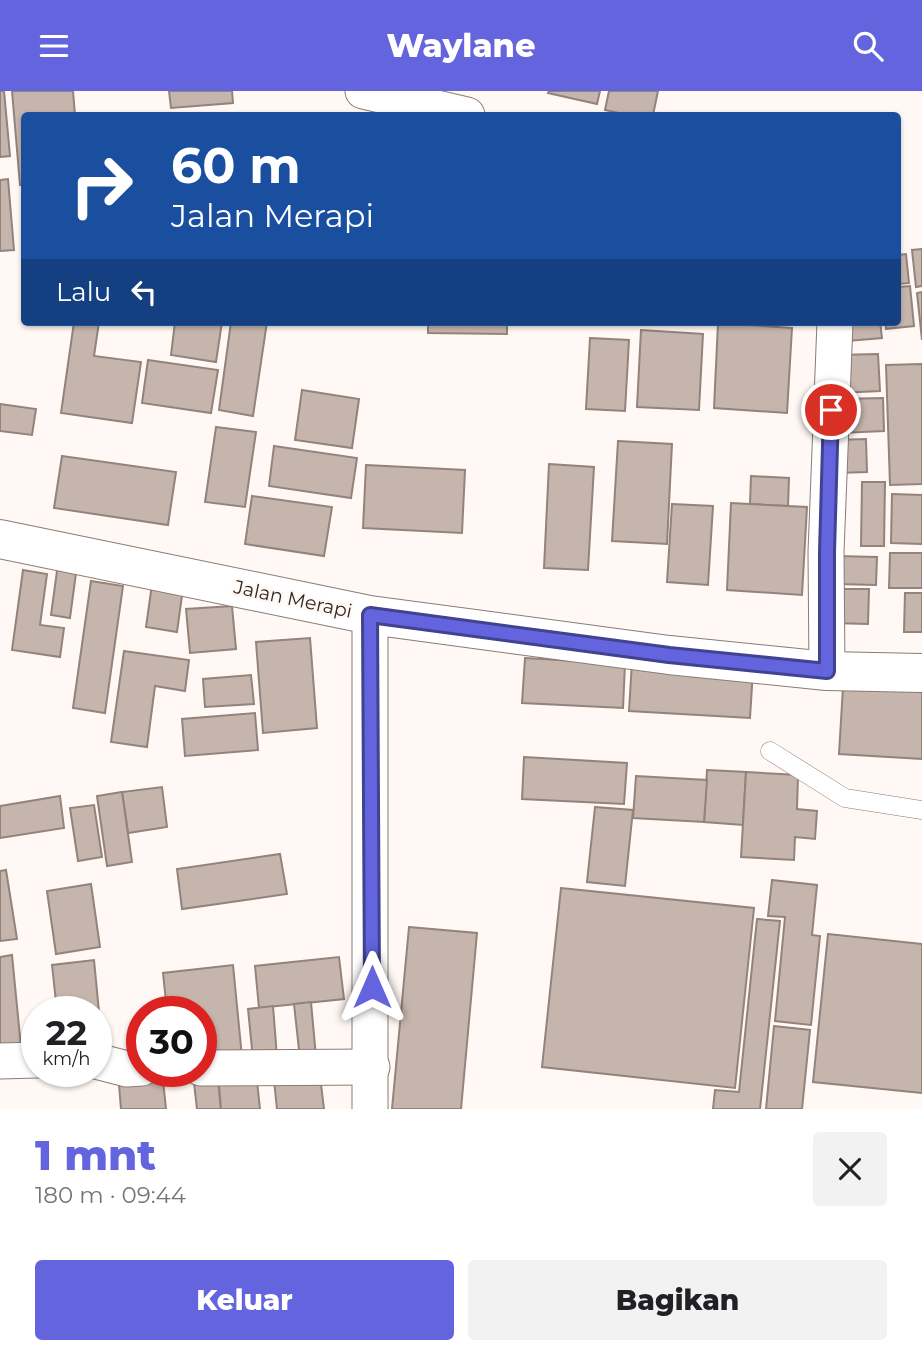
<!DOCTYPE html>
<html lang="id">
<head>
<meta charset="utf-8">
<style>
  :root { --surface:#fff; --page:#f2f2f2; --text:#202124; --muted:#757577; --accent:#6465de }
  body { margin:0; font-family:Montserrat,sans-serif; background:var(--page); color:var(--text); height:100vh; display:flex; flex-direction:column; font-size:26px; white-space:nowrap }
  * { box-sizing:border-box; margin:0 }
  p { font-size:23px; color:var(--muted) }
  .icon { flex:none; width:38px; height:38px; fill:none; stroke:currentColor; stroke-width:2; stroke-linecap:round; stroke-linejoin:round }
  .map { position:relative; height:1018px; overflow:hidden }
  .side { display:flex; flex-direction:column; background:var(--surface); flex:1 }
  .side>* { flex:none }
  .top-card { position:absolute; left:21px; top:21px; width:880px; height:214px; border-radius:7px; box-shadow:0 2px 5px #0004; background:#1a4fa0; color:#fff; overflow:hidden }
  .speed { position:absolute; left:21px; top:905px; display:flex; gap:14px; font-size:35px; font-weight:700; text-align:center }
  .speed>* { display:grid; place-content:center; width:91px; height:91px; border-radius:50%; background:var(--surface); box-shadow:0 2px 5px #0004; line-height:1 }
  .speed small { font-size:18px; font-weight:400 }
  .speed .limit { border:10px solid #d22; background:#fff; color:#111 }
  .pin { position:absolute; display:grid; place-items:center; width:60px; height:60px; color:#fff; margin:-30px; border:4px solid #fff; border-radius:50%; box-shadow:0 2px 7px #0007 }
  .me { position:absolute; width:77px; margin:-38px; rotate:0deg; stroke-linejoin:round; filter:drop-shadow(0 0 5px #0008) }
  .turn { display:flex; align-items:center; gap:24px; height:147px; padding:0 35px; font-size:32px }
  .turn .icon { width:91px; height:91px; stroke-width:2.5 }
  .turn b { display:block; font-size:49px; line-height:60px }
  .then { display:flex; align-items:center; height:66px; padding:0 35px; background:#0003; gap:14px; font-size:26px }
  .round { display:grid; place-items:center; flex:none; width:74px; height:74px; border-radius:7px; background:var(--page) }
  .summary { display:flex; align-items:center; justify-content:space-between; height:119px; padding:0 35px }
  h1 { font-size:42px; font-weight:800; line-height:52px; color:var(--accent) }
  .action { display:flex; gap:14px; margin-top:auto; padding:14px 35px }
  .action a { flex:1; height:80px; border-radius:7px; background:var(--accent); color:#fff; font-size:28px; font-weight:800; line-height:80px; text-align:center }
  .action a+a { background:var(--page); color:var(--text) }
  header { display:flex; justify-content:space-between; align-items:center; height:91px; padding:0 35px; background:var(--accent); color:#fff; font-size:32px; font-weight:800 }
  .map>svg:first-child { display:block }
</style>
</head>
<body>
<header><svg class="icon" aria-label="menu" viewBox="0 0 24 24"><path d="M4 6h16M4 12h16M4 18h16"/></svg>Waylane<svg class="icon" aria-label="search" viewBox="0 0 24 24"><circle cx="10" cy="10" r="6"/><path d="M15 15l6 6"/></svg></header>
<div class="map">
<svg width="922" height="1018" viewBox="0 0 922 1018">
  <rect width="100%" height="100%" fill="#fff8f4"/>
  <!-- building -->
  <g fill="#c6b5ac" stroke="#93837a" stroke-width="2">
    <path d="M0,0H4L10,65L0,66Z"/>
    <path d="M12,0H73L75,24H24V94H20Z"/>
    <path d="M169,0H232L233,12L171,17Z"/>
    <path d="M549,0H600L597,13L548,2Z"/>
    <path d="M609,0H658L653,24H628L605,19Z"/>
    <path d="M8,88L14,159L0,160V89Z"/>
    <path d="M922,158V195L916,196L912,159Z"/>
    <path d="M906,163L909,192L898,193V164Z"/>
    <path d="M910,195L914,235L886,238V231H898V196Z"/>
    <path d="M922,201V249L917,202Z"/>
    <path d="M74,231H99L94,265L141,271L132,332L61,322Z"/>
    <path d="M175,231H222L216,271L171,264Z"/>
    <path d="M231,231H267L253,325L219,319Z"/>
    <path d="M428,231H507V243L428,242Z"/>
    <path d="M847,231H880L882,247L848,250Z"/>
    <path d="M718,232L792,237L787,322L714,317Z"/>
    <path d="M641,239L703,243L699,319L637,316Z"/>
    <path d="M590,247L629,249L625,320L586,318Z"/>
    <path d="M878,263L880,300L839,302L837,264Z"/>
    <path d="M148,269L218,279L211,322L142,312Z"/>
    <path d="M922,273V393L890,394L886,274Z"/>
    <path d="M302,299L359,308L352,357L295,349Z"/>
    <path d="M883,307L884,340L840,342V308Z"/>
    <path d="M0,313L36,318L32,344L0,340Z"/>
    <path d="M216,336L256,341L245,416L205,411Z"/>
    <path d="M866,348L867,381L837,382L835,349Z"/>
    <path d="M618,350L672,353L667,453L612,450Z"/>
    <path d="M274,355L357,367L351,407L269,395Z"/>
    <path d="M62,365L176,381L168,434L54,417Z"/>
    <path d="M549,373L594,376L588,479L544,477Z"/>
    <path d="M366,374L465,379L462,442L363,437Z"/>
    <path d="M751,385L789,387L788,415L750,413Z"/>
    <path d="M862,391H885L884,455H861Z"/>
    <path d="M892,403L922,404V453L891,452Z"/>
    <path d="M252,405L332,416L324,465L245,453Z"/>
    <path d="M731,412L807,416L802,504L727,499Z"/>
    <path d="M672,413L713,415L708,494L667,491Z"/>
    <path d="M890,462H922V497H889Z"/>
    <path d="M59,465L78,467L70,527L51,524Z"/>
    <path d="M836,465L877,466L876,494L836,493Z"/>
    <path d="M23,479L47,483L40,534L64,537L60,566L12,559Z"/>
    <path d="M153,486L184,490L177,541L146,536Z"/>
    <path d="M91,490L123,495L105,622L73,617Z"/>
    <path d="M832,498H869L868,533L831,532Z"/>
    <path d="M905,502H922V541H904Z"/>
    <path d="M232,515L236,558L190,562L186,518Z"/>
    <path d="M310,547L317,637L263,642L256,551Z"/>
    <path d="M124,560L189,569L185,600L155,595L147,656L111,651Z"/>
    <path d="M525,567L625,573L623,617L522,612Z"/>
    <path d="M632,571L753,579L750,627L629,620Z"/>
    <path d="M251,584L254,613L205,616L203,588Z"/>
    <path d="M843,596L922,600V668L839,663Z"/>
    <path d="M255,622L258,659L185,665L182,628Z"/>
    <path d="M524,666L627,672L624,713L522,708Z"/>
    <path d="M707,679L746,681L743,734L704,731Z"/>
    <path d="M746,681L798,684L797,718L817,720L815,748L795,746L794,769L741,766Z"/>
    <path d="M636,685L707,689L704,731L633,727Z"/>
    <path d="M162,696L167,736L128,742L122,701Z"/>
    <path d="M122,701L132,771L107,775L97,705Z"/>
    <path d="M60,705L64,737L0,747V715Z"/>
    <path d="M94,714L102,766L78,770L70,717Z"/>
    <path d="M595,716L633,719L625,795L587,791Z"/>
    <path d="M280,763L287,803L182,818L177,778Z"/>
    <path d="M6,779L17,848L0,850V780Z"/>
    <path d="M772,789L817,794L812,844L820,845L811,934L775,930L785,826L768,825Z"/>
    <path d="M91,793L100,856L56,863L47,800Z"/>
    <path d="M561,797L754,817L735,997L542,976Z"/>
    <path d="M757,828L780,830L760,1018H713L715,999L739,1001Z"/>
    <path d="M409,836L477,842L461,1018H392Z"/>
    <path d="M828,843L922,853V1002L813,991Z"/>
    <path d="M12,864L21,956L0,959V866Z"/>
    <path d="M339,866L344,908L259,917L255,875Z"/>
    <path d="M94,869L100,931H96V920H57L52,874Z"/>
    <path d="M233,874L242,966L201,970V920H167L163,882Z"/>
    <path d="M311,911L316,966L300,968L294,913Z"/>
    <path d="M273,915L277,966L253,968L248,918Z"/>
    <path d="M774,935L810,939L802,1018H766Z"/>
    <path d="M320,985L324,1018H277L274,989Z"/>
    <path d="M163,989L166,1018H121L119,994Z"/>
    <path d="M218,990L221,1018H197L194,992Z"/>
    <path d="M257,990L260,1018H221L219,994Z"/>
  </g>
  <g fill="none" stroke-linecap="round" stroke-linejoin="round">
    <defs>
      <path id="lane" d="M770,660L845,707L922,719"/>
      <g id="street">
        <path d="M363,0L467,24"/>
        <path d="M370,524V1018"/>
        <path d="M827,580L826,461L835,231"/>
        <path d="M0,970L37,969"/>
        <path d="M96,970L127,978L142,977"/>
        <path d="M201,977L372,976"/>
      </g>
      <path id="secondary" d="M0,448L370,524L669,564L827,580L922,582"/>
    </defs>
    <!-- lane casing -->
    <use href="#lane" stroke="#8b7b73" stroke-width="19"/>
    <!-- street casing -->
    <use href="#street" stroke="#8b7b73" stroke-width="37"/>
    <!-- secondary casing -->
    <use href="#secondary" stroke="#8b7b73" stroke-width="40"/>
    <!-- lane -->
    <use href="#lane" stroke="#fff" stroke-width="18"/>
    <!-- street -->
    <use href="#street" stroke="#fff" stroke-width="35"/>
    <!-- secondary -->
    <use href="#secondary" stroke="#fff" stroke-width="38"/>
  </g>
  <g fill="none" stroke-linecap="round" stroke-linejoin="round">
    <defs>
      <path id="route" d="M372,896L370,524L669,564L827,580V461L831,319"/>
    </defs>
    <!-- route casing -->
    <use href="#route" stroke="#414290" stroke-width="18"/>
    <!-- route -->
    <use href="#route" stroke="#6465de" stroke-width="12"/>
  </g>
  <g text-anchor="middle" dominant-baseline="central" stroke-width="5" stroke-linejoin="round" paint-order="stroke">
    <!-- street labels -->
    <g font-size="19" fill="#2f2825" stroke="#fff8f4">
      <text transform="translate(293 508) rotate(12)">Jalan Merapi</text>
    </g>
  </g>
</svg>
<div class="speed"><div>22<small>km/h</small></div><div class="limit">30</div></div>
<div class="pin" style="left:831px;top:319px;background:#d93025"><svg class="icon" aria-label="arrive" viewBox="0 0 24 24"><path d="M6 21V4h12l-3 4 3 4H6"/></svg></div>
<svg class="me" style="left:372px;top:896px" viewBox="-20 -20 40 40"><path d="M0-17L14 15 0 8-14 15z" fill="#6465de" stroke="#fff" stroke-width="4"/></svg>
<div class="top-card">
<div class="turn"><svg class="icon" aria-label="right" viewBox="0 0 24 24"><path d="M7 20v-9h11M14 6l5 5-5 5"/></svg><div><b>60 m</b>Jalan Merapi</div></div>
<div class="then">Lalu<svg class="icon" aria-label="left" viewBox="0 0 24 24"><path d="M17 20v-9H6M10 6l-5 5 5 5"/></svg></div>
</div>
</div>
<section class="side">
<div class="summary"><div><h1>1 mnt</h1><p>180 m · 09:44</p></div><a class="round"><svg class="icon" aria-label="close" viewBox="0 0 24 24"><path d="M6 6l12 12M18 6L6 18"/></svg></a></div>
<div class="action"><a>Keluar</a><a>Bagikan</a></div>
</section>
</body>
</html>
